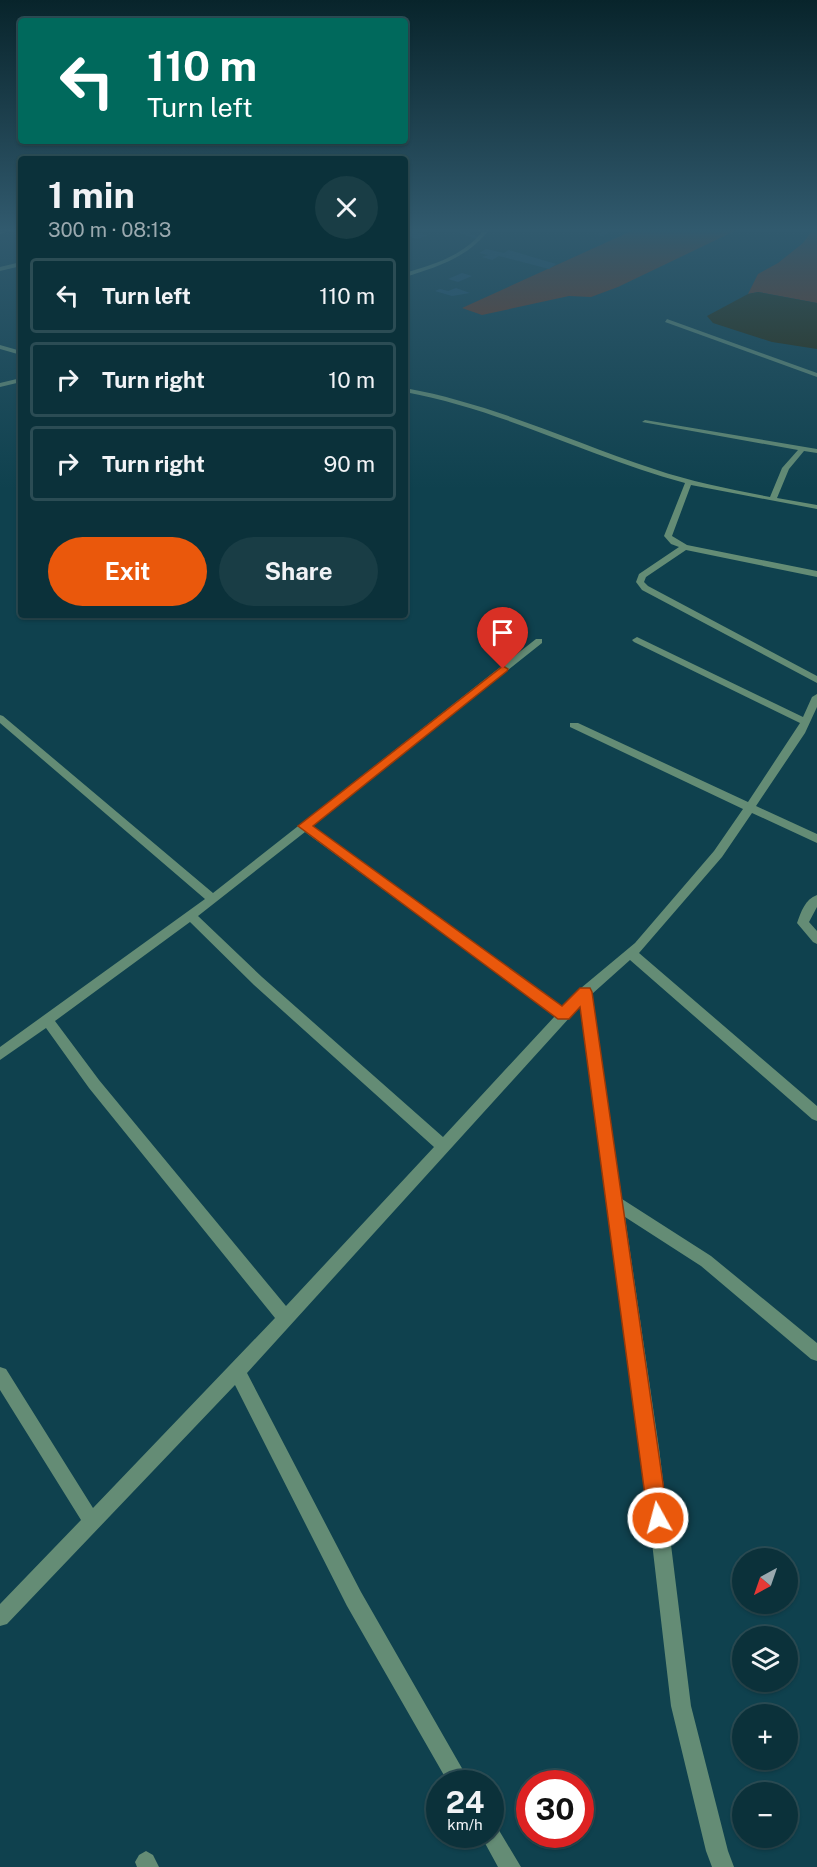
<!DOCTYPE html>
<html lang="en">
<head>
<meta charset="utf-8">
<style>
  :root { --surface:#0b313a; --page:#193d45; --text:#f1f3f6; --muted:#9aa9af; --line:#2b4c54; --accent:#ea580c }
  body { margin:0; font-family:"Public Sans",sans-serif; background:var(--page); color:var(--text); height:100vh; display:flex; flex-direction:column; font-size:22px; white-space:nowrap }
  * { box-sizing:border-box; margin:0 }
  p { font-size:20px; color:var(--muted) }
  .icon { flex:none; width:33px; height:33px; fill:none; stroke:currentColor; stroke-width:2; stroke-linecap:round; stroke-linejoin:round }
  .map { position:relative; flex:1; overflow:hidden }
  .drawer { position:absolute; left:18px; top:156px; width:390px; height:462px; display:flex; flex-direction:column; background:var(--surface); border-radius:6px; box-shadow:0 2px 4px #0004,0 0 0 2px var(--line) }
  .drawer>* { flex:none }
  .banner { position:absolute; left:18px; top:18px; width:390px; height:126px; border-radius:6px; box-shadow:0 2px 4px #0004,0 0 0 2px var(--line); background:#00695c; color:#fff; overflow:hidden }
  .needle { width:39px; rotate:220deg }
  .controls { position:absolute; left:732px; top:1548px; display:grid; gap:12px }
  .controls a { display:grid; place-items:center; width:66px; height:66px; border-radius:50%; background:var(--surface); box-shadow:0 2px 4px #0004,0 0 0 2px var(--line); font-size:30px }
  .speed { position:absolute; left:426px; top:1770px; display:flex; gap:12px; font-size:30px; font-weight:700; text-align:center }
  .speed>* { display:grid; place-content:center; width:78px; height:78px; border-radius:50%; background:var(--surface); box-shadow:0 2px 4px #0004,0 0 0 2px var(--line); line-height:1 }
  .speed small { font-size:15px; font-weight:400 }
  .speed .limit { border:9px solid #d22; background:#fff; color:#111 }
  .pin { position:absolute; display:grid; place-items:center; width:51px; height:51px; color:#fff; margin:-62px -26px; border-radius:50% 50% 50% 0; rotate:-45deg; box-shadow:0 0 6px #0007 }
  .pin .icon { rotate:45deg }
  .me { position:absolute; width:66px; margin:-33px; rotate:353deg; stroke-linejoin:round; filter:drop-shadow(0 0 4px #0008) }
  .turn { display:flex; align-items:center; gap:21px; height:126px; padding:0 30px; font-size:27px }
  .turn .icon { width:78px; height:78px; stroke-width:2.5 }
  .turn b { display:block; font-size:42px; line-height:51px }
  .round { display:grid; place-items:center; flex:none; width:63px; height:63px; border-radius:32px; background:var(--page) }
  .headline { display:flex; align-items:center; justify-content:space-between; height:102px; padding:0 30px }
  h1 { font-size:36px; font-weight:700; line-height:45px }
  .cta { display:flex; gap:12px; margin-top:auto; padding:12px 30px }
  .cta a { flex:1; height:69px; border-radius:36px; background:var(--accent); color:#fff; font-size:24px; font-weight:700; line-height:69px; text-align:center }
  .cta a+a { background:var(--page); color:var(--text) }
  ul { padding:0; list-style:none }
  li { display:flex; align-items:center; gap:18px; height:75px; margin:0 12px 9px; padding:0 18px; border:3px solid var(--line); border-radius:6px }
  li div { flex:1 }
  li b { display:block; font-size:22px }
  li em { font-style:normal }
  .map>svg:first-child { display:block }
</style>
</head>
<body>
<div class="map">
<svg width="817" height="1867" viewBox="0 0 817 1867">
  <rect width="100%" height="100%" fill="#0f414e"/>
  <!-- green -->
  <g fill="#803011">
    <path d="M638,228H741L618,287L591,297L569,296L482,315L462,308Z"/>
    <path d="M814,228H817V303L758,292L748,294L758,274L778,263L803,243Z"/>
  </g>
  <!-- water -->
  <path fill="#292403" d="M758,292L817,303V349L772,342L713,323L707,316L748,294Z"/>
  <!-- building -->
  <g fill="#1f516f">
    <path d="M443,228H469L475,230L468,234L481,237L478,239Z"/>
    <path d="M608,228H619L628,229L624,232L612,230L603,236L597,235Z"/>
    <path d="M405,232H415L428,235L418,239L405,236Z"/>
    <path d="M486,249L504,253L509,250L556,264L549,269L499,256L492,260L482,257L488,255L479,253Z"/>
    <path d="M462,273L472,276L458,282L448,279Z"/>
    <path d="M456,288L470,293L452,296L435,291L440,289L448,291Z"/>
  </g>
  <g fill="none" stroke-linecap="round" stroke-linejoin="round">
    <!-- minor -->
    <g fill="#648c75" fill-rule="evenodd">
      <path d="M10,228H18L0,234V230Z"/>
      <path d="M466,228H476L489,231L486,233Z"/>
      <path d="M21,262V266L0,271V267Z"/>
      <path d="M667,319L817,373V377L665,322Z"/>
      <path d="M0,345L21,351V355L0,349Z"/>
      <path d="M405,388C493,404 570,441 654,469C692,482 730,489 770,497L782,468L798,450L642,422L645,420L817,449V453L804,451L789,469L777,498L817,505V509L691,485L672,536L687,545L817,571V577L686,550L646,577L644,582L648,586L817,676V683L642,590L636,582L639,574L679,547L671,544L664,536L685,483C589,457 503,410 405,392Z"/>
      <path d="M637,637L803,717L812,697L817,694V707L805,733L756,806L817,834V843L752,813L722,857L639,953L817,1106V1121L812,1119L630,960L592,994L622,1199L711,1256L817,1343V1361L811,1359L701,1266L625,1217L659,1448L691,1706L728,1851L734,1867H712L706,1851L671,1706L641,1448L581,1005L247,1373L361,1592L471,1784H449L347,1606L235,1385L7,1624L0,1626V1604L81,1520L0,1390V1367L6,1369L93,1508L275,1318L89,1088L46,1028L0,1060V1047L205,899L0,723V715L3,716L213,893L536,639H542V643L312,826L563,1008L581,988L635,943L714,851L743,809L570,727V723H578L748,802L800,723L634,642L632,640ZM305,832L555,1016L443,1137L262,977L198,916ZM190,922L254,985L434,1147L286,1306L99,1080L55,1021Z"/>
      <path d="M817,895V907L809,922L817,931V944L813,942L797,923C801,912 805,899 817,895Z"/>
      <path d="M490,1824L497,1827L521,1867H498L480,1834H490Z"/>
      <path d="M146,1851L153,1855L159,1867H137L135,1862L139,1855Z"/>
    </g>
    <!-- tertiary -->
    <g fill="#648c75" fill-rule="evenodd">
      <path d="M485,228H490C470,257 437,267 405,277V273C435,264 466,255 485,228Z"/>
      <path d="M21,378V382L0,387V383Z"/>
    </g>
  </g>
  <!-- sky -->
  <linearGradient id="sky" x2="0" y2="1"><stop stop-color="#08242b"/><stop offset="0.47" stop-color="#315a6e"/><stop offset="1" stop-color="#315a6e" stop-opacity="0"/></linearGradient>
  <rect width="817" height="489" fill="url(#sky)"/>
  <!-- route -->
  <path fill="#ea580c" stroke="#983908" stroke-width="1.5" d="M503,666L508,669L507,671L313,826L562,1006L580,988H590L592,992L668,1518L666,1525L658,1528L651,1525L648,1518L580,1007L569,1019H558L298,826Z"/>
</svg>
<div class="controls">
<a><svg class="needle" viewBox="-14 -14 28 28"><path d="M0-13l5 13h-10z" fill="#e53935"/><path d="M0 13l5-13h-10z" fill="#9aa9af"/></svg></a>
<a><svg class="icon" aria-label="layers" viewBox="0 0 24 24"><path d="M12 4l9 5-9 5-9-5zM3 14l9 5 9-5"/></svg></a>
<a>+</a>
<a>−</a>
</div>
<div class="speed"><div>24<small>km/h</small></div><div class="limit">30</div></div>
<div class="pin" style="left:503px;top:669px;background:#d93025"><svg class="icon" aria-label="arrive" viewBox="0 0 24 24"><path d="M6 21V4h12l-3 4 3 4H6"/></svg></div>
<svg class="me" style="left:658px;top:1518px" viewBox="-20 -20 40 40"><circle r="17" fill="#ea580c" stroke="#fff" stroke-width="3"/><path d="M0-11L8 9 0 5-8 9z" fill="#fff"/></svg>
<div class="banner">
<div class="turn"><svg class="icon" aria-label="left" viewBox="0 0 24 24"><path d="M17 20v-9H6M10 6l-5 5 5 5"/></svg><div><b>110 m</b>Turn left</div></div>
</div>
<section class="drawer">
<div class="headline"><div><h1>1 min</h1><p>300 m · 08:13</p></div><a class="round"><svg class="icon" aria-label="close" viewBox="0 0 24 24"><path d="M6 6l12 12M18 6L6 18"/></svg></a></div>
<ul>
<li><svg class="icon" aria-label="left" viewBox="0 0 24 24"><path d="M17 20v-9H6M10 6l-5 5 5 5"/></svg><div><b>Turn left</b></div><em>110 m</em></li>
<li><svg class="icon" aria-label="right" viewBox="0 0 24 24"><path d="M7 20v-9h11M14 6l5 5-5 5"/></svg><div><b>Turn right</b></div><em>10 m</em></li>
<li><svg class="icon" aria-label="right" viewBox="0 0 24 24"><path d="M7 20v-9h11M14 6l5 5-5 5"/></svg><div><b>Turn right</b></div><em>90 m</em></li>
</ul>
<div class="cta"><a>Exit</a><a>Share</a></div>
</section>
</div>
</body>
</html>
